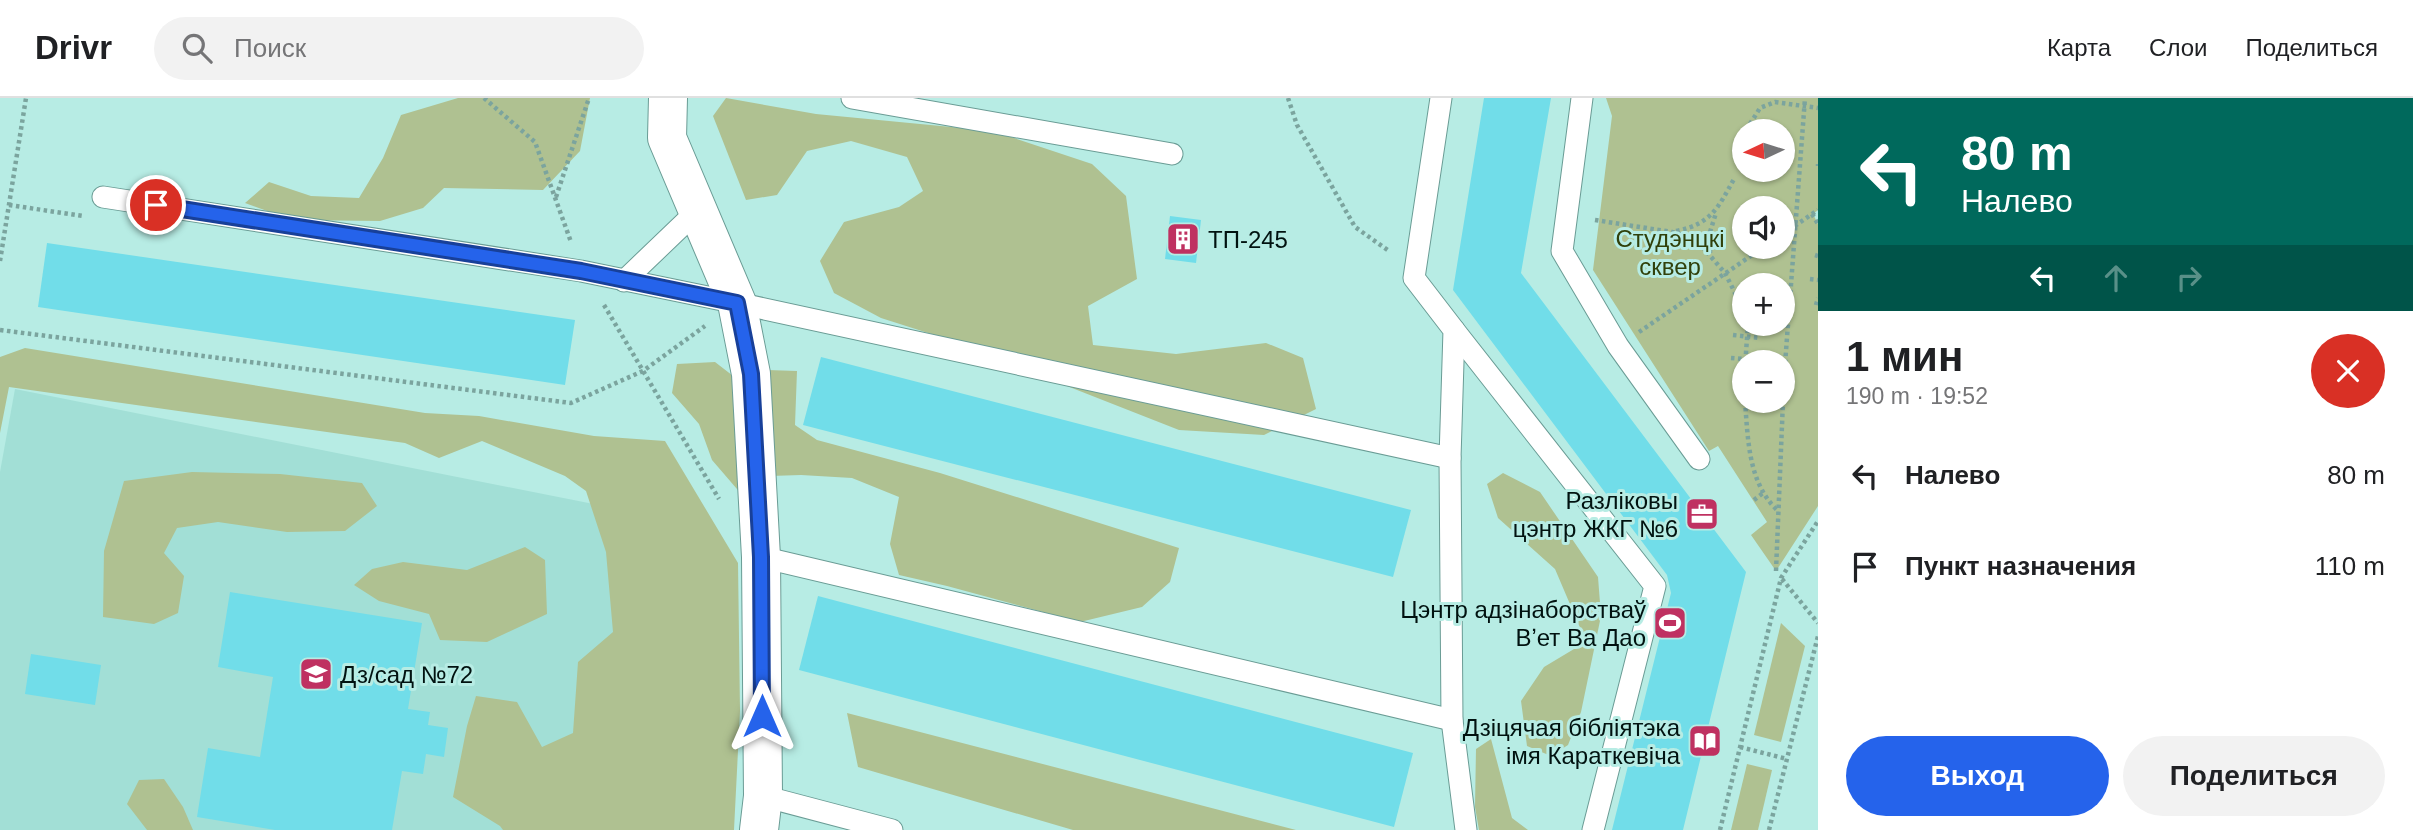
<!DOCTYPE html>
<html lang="ru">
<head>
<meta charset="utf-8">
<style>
  :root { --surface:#fff; --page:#f2f2f2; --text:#202124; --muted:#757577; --line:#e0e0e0; --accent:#2563eb }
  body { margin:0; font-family:Arial,sans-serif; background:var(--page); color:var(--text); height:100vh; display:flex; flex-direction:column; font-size:26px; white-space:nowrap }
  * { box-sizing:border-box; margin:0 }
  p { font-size:23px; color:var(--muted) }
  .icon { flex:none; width:38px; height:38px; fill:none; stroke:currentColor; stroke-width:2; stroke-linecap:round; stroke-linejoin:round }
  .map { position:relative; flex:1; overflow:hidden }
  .panel { display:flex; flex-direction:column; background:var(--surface); width:595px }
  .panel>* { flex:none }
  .top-card { background:#00695c; color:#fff; overflow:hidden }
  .needle { width:46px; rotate:266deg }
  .buttons { position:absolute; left:1732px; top:21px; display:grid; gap:14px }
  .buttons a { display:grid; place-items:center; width:63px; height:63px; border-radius:50%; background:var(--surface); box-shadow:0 2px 5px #0004; font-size:35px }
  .pin { position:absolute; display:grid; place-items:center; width:60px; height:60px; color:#fff; margin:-30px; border:4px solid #fff; border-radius:50%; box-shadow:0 2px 7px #0007 }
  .me { position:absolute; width:77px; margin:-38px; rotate:0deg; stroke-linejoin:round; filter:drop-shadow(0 0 5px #0008) }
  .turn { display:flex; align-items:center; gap:24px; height:147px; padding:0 28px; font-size:32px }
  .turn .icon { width:91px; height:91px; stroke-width:2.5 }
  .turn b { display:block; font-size:49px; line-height:60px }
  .lanes { display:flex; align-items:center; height:66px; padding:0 28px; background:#0003; justify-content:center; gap:35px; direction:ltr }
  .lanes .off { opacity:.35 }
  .round { display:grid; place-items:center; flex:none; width:74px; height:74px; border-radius:37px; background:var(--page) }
  .head { display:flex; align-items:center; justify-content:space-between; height:119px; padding:0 28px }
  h1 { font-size:42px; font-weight:700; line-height:52px }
  .button { display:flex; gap:14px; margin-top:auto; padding:14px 28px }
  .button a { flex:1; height:80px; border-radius:42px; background:var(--accent); color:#fff; font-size:28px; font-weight:700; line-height:80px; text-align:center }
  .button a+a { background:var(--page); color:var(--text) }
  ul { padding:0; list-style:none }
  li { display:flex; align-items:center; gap:21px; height:91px; padding:0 28px }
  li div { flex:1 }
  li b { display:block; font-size:26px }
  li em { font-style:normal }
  header { display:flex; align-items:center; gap:42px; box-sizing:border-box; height:98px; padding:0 35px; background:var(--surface); border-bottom:2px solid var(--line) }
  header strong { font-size:33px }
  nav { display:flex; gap:38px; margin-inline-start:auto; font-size:24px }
  .search { width:490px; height:63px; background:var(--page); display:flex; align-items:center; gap:18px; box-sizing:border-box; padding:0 24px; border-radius:38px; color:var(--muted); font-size:26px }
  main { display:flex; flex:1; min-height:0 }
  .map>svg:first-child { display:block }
</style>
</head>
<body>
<header>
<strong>Drivr</strong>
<div class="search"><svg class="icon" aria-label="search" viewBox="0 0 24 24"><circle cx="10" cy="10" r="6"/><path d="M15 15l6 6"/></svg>Поиск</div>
<nav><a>Карта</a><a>Слои</a><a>Поделиться</a></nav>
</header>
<main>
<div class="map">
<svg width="1818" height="732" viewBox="0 0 1818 732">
  <rect width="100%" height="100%" fill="#b7ece4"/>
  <!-- built -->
  <path fill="#a2dfd6" d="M15,291L659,419L603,732H0V374Z"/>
  <!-- green -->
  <g fill="#afc191" fill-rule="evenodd">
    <path d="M458,0H590L580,53L543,92L444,90L423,110L380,123L292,122L245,105L269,84L311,98L359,100L383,60L401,17Z"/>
    <path d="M726,0L816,16L993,33L1092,66L1126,98L1137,181L1088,208L1093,247L1176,256L1266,245L1303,260L1316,311L1264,337L1179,332L947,241L881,220L834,195L820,163L844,124L899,109L923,93L907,59L851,43L807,53L777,97L746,102L713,18Z"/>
    <path d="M1606,0H1818V112L1813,116L1818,126V408L1776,473L1751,437L1767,424L1718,348L1709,353L1593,172L1612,18ZM1783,33V72H1745V33ZM1745,110H1783V149H1745ZM1745,187H1783V226H1745ZM1745,264H1783V303H1745Z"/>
    <path d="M25,250L425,315L479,318L594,338L665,343L738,465L740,613L734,732H503L500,728L453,699L467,628L476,598L517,604L542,649L573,635L578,564L613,534L606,454L586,393L565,378L482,343L439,360L405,345L9,289L0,335V259Z"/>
    <path d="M715,264L737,281L743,398L712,362L699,326L672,295L677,266Z"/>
    <path d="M767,272L797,273L795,327L817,342L940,375L1179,450L1170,484L1142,509L1080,524L947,488L899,477L890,446L899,399L852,380L801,377L770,378Z"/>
    <path d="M192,374L280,376L362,385L377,408L345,433L287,434L218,424L177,430L164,455L184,478L178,515L154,526L103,519L104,453L124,383Z"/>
    <path d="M1503,375L1540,394L1598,479L1601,518L1581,614L1568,647L1551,658L1527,648L1521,603L1544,569L1574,551L1581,532L1555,471L1498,420L1487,386Z"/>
    <path d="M525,449L545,462L547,516L487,544L440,542L429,516L379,503L354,487L372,471L403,464L467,472Z"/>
    <path d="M1781,525L1805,548L1781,644L1754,637Z"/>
    <path d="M847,615L1296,732H1297H1073L858,669Z"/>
    <path d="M1491,641L1512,720L1528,732H1479L1475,709L1476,651Z"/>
    <path d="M1747,666L1772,672L1758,732H1731Z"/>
    <path d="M164,681L183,709L193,732H147L127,706L139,682Z"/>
  </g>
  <!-- building -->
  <g fill="#71dde9">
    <path d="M1484,0H1551L1521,175L1746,474L1683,732H1612L1671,495L1667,477L1453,192Z"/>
    <path d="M1170,118L1201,122L1196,165L1165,161Z"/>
    <path d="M47,145L575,222L565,287L38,209Z"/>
    <path d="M821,259L1411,412L1393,479L803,327Z"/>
    <path d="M230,494L422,525L408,611L430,614L428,627L448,630L444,659L426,656L423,676L402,673L392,732H275L197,719L208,650L260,659L273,579L218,569Z"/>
    <path d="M818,498L1413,655L1394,729L799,572Z"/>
    <path d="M31,556L101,567L95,607L25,596Z"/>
  </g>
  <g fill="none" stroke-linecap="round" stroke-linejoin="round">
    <defs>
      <g id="lane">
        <path d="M852,0L1172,56"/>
        <path d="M1441,0L1414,180L1454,232L1450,360L1452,622L1466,732"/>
        <path d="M1582,0L1562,153L1618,248L1699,361"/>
        <path d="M103,99L581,173L737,205L1450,360"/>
        <path d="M624,183L697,113"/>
        <path d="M1454,232L1655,488L1593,732"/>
        <path d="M761,459L1452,622"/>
        <path d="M763,698L892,732"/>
      </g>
      <path id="street" d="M668,0L667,40L737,205L751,276L761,459L763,698L759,732"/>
    </defs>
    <!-- lane casing -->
    <use href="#lane" stroke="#6a9c95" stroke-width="23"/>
    <!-- street casing -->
    <use href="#street" stroke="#6a9c95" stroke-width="40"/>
    <!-- path -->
    <g stroke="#7ba49e" stroke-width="4.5" stroke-dasharray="3.5 3.5" stroke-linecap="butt">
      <path d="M484,0L535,44L571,144"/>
      <path d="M1288,0L1297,27L1355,129L1389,153"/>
      <path d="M1750,26L1760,10L1775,4L1818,10"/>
      <path d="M1818,66V68"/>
      <path d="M556,99L589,0"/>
      <path d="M9,107L83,118"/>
      <path d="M1812,116L1818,126"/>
      <path d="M1595,122L1672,134L1687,138L1699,145L1725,175L1745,215"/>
      <path d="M1676,133C1711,126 1718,110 1734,81"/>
      <path d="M1783,136L1818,112"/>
      <path d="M1710,155V134L1716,115"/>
      <path d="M1815,157L1818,158"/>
      <path d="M0,163L26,0"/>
      <path d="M1810,181L1818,182"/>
      <path d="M604,207L719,401"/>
      <path d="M1816,207L1818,200"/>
      <path d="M0,232L571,305L643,273L705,228"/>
      <path d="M1639,234L1764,149"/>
      <path d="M1733,237L1760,240"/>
      <path d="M1731,260L1758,262"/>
      <path d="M1783,293L1805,0"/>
      <path d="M1745,298L1744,283L1748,226"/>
      <path d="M1745,303C1748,341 1748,384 1777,412"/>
      <path d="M1754,402L1763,395"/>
      <path d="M1776,473L1783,303"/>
      <path d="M1782,481L1818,525"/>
      <path d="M1740,649L1787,661"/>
      <path d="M1720,732L1781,480L1818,423"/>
      <path d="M1769,732L1818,538"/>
    </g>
    <!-- lane -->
    <use href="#lane" stroke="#fff" stroke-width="21"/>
    <!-- street -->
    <use href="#street" stroke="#fff" stroke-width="38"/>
  </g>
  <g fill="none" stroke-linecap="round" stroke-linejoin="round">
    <defs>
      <path id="route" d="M156,107L581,173L737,205L751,276L761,459L762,618"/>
    </defs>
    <!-- route casing -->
    <use href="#route" stroke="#184099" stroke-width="18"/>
    <!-- route -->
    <use href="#route" stroke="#2563eb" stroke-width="12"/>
  </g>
  <!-- icons -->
  <defs>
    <symbol id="building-square" viewBox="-11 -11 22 22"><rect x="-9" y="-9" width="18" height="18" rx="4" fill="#bf3161" stroke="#b7ece4"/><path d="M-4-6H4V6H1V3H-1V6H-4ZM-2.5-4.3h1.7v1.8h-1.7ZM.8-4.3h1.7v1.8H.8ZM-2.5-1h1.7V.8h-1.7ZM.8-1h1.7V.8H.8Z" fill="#fff"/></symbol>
    <symbol id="office-square" viewBox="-11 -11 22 22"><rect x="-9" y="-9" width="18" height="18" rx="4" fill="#bf3161" stroke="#b7ece4"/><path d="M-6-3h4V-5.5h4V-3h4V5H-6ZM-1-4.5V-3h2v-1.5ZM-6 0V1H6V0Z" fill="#fff"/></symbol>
    <symbol id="stadium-square" viewBox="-11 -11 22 22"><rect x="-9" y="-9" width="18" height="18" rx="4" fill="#bf3161" stroke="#b7ece4"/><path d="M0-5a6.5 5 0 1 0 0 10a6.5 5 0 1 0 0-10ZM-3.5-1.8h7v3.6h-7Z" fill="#fff"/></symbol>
    <symbol id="school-square" viewBox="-11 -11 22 22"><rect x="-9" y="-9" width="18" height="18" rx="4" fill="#bf3161" stroke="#b7ece4"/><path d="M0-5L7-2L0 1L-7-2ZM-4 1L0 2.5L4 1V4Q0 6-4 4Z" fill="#fff"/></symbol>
    <symbol id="library-square" viewBox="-11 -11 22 22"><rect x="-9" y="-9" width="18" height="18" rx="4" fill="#bf3161" stroke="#b7ece4"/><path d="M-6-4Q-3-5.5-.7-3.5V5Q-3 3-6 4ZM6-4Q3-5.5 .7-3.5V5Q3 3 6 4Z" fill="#fff"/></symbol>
  </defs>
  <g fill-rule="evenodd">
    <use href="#building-square" x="1164" y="122" width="38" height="38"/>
    <use href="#office-square" x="1683" y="397" width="38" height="38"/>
    <use href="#stadium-square" x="1651" y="506" width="38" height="38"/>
    <use href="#school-square" x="297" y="557" width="38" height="38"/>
    <use href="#library-square" x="1686" y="624" width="38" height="38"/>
  </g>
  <g text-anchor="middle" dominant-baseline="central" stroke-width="6" stroke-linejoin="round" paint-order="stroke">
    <!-- park labels -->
    <g font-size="24" fill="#30400a" stroke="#b7ece4">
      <text x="1670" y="140">Студэнцкі<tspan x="1670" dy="28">сквер</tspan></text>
    </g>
    <!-- poi labels -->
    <g font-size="24" fill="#011210" stroke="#b7ece4" text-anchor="end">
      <text x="1208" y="141" text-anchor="start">ТП-245</text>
      <text x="1678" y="402">Разліковы<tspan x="1678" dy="28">цэнтр ЖКГ №6</tspan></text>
      <text x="1646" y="511">Цэнтр адзінаборстваў<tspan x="1646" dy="28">Вʼет Ва Дао</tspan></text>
      <text x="340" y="576" text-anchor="start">Дз/сад №72</text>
      <text x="1680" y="629">Дзіцячая бібліятэка<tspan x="1680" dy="28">імя Караткевіча</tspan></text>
    </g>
  </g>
</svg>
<div class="buttons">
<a><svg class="needle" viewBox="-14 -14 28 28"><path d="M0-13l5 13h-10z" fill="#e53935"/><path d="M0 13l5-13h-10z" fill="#757577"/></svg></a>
<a><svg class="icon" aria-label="sound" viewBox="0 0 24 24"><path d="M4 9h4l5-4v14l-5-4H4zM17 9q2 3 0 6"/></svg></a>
<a>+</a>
<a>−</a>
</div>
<div class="pin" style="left:156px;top:107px;background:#d93025"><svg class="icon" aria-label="arrive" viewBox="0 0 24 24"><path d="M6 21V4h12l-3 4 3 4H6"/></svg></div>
<svg class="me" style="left:762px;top:618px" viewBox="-20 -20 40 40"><path d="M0-17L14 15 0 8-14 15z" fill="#2563eb" stroke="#fff" stroke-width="4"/></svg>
</div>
<section class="panel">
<div class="top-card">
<div class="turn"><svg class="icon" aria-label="left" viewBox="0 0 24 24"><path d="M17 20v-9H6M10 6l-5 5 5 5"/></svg><div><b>80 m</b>Налево</div></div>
<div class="lanes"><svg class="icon" aria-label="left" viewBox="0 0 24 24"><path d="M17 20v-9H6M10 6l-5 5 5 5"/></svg><svg class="icon off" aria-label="ahead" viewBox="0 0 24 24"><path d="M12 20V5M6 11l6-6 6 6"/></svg><svg class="icon off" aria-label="right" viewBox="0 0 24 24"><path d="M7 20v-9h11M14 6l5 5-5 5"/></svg></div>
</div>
<div class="head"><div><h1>1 мин</h1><p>190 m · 19:52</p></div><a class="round" style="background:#d93025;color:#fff"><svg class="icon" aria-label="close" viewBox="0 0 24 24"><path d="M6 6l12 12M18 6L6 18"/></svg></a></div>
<ul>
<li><svg class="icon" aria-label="left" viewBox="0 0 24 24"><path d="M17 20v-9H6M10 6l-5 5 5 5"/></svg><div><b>Налево</b></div><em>80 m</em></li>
<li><svg class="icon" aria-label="arrive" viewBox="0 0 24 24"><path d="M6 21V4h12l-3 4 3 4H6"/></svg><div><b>Пункт назначения</b></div><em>110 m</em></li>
</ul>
<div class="button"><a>Выход</a><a>Поделиться</a></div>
</section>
</main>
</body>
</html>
